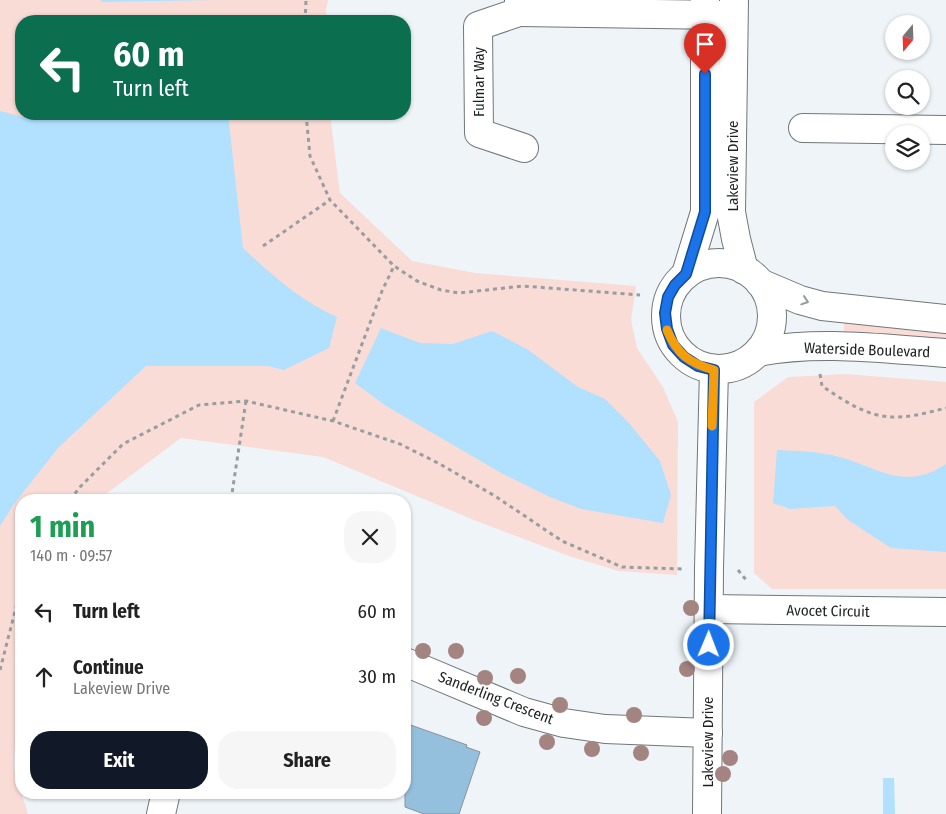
<!DOCTYPE html>
<html lang="en">
<head>
<meta charset="utf-8">
<style>
  :root { --surface:#fff; --page:#f6f6f6; --text:#222; --muted:#767676; --accent:#111827 }
  body { margin:0; font-family:"Fira Sans Condensed",sans-serif; background:var(--page); color:var(--text); height:100vh; display:flex; flex-direction:column; font-size:19px; white-space:nowrap }
  * { box-sizing:border-box; margin:0 }
  p { font-size:16px; color:var(--muted) }
  .icon { flex:none; width:28px; height:28px; fill:none; stroke:currentColor; stroke-width:2; stroke-linecap:round; stroke-linejoin:round }
  .map { position:relative; flex:1; overflow:hidden }
  .side { position:absolute; left:15px; top:494px; width:396px; height:305px; display:flex; flex-direction:column; background:var(--surface); border-radius:20px; box-shadow:0 1px 4px #0004 }
  .side>* { flex:none }
  .top-card { position:absolute; left:15px; top:15px; width:396px; height:105px; border-radius:20px; box-shadow:0 1px 4px #0004; background:#0b6e4f; color:#fff; overflow:hidden }
  .needle { width:32px; rotate:199deg }
  .controls { position:absolute; left:885px; top:15px; display:grid; gap:10px }
  .controls a { display:grid; place-items:center; width:45px; height:45px; border-radius:50%; background:var(--surface); box-shadow:0 1px 4px #0004; font-size:25px }
  .pin { position:absolute; display:grid; place-items:center; width:42px; height:42px; color:#fff; margin:-51px -21px; border-radius:50% 50% 50% 0; rotate:-45deg; box-shadow:0 0 5px #0007 }
  .pin .icon { rotate:45deg }
  .me { position:absolute; width:55px; margin:-28px; rotate:1deg; stroke-linejoin:round; filter:drop-shadow(0 0 4px #0008) }
  .turn { display:flex; align-items:center; gap:18px; height:105px; padding:0 15px; font-size:22px }
  .turn .icon { width:65px; height:65px; stroke-width:2.5 }
  .turn b { display:block; font-size:35px; line-height:42px }
  .round { display:grid; place-items:center; flex:none; width:52px; height:52px; border-radius:20px; background:var(--page) }
  .head { display:flex; align-items:center; justify-content:space-between; height:85px; padding:0 15px }
  h1 { font-size:30px; font-weight:700; line-height:38px; color:#1e9e55 }
  .button { display:flex; gap:10px; margin-top:auto; padding:10px 15px }
  .button a { flex:1; height:58px; border-radius:20px; background:var(--accent); color:#fff; font-size:20px; font-weight:700; line-height:58px; text-align:center }
  .button a+a { background:var(--page); color:var(--text) }
  ul { padding:0; list-style:none }
  li { display:flex; align-items:center; gap:15px; height:65px; padding:0 15px }
  li div { flex:1 }
  li b { display:block; font-size:19px }
  li em { font-style:normal }
  .map>svg:first-child { display:block }
</style>
</head>
<body>
<div class="map">
<svg width="946" height="814" viewBox="0 0 946 814">
  <rect width="100%" height="100%" fill="#eef4f8"/>
  <!-- green -->
  <g fill="#fadcd7">
    <path d="M0,0H328L326,11L328,21H21V114H330L340,193L412,261L475,273L636,286L631,320L637,348L663,387L678,422L677,575L618,571L566,555L474,520L323,457L181,438L98,500H21V654L18,663L14,769L28,814H0Z"/>
    <path d="M844,318L946,326V343L844,336Z"/>
    <path d="M846,374L946,382V589H772L754,573V402L788,377Z"/>
  </g>
  <!-- water -->
  <g fill="#b2e0ff">
    <path d="M102,0H215L101,2Z"/>
    <path d="M0,111L33,120L40,114H228L243,248C272,275 301,301 337,317L329,348L284,370L268,366H146L58,448L14,504L0,526Z"/>
    <path d="M381,328L420,343L453,344L492,331L527,349L578,387L605,399L629,423L660,461L671,495L663,523L581,509L550,497L503,474L386,406L355,383Z"/>
    <path d="M777,450C793,451 810,451 826,454C871,461 900,495 946,464V552L891,548L848,520L835,506L790,509L773,503Z"/>
    <path d="M883,778H894L895,814H883Z"/>
  </g>
  <!-- building -->
  <path fill="#94c0de" stroke="#8c9296" d="M405,723L467,745L466,747L480,752L459,814H424L405,807Z"/>
  <g fill="none" stroke-linecap="round" stroke-linejoin="round">
    <defs>
      <g id="minor">
        <path d="M519,0V12L722,15"/>
        <path d="M734,0L731,212L736,239L744,270"/>
        <path d="M519,12L478,26L479,133L524,148"/>
        <path d="M803,128L946,130"/>
        <circle cx="719" cy="316" r="53"/>
        <path d="M686,274L705,212V0"/>
        <path d="M760,283L800,300L822,306L946,319"/>
        <path d="M758,352C819,340 884,349 946,353"/>
        <path d="M709,609L946,612"/>
        <path d="M405,662L524,712L564,723L605,729L708,733"/>
        <path d="M161,814L166,792"/>
        <path d="M707,814L709,568L714,370"/>
      </g>
    </defs>
    <!-- minor casing -->
    <use href="#minor" stroke="#71767a" stroke-width="30"/>
    <!-- path -->
    <g stroke="#989d9f" stroke-width="3" stroke-dasharray="4 4" stroke-linecap="butt">
      <path d="M305,21L306,0"/>
      <path d="M306,114L310,156L330,200L394,266L417,281L441,290L459,293L523,286L640,295"/>
      <path d="M263,246L330,200"/>
      <path d="M820,374L822,386C844,401 869,418 896,417C913,417 930,412 946,408"/>
      <path d="M333,421L382,291L394,266"/>
      <path d="M70,500L80,487L123,444L199,405L246,401L333,421L400,444L438,463L495,496L562,541L622,567L682,569"/>
      <path d="M231,500L246,401"/>
      <path d="M738,570L747,581"/>
      <path d="M0,670L21,588"/>
    </g>
    <!-- minor -->
    <use href="#minor" stroke="#fff" stroke-width="28"/>
  </g>
  <!-- trees -->
  <g fill="#a48481">
    <circle cx="691" cy="608" r="8"/>
    <circle cx="423" cy="651" r="8"/>
    <circle cx="456" cy="651" r="8"/>
    <circle cx="687" cy="669" r="8"/>
    <circle cx="518" cy="676" r="8"/>
    <circle cx="485" cy="678" r="8"/>
    <circle cx="560" cy="705" r="8"/>
    <circle cx="634" cy="715" r="8"/>
    <circle cx="484" cy="718" r="8"/>
    <circle cx="547" cy="742" r="8"/>
    <circle cx="592" cy="749" r="8"/>
    <circle cx="641" cy="753" r="8"/>
    <circle cx="730" cy="758" r="8"/>
    <circle cx="723" cy="774" r="8"/>
  </g>
  <!-- one-way arrows -->
  <defs><path id="oneway-chevron" d="M-2-3.5L2.5 0L-2 3.5" fill="none" stroke-width="1.6" stroke-linecap="round" stroke-linejoin="round" transform="scale(1.25)"/></defs>
  <use stroke="#999a9b" href="#oneway-chevron" transform="translate(805 301) rotate(18)"/>
  <g fill="none" stroke-linecap="round" stroke-linejoin="round">
    <defs>
      <path id="route" d="M705,74V212L686,274L675,285L668,297L665,313L667,329L673,345L684,357L698,366L714,370L709,645"/>
    </defs>
    <!-- route casing -->
    <use href="#route" stroke="#114b97" stroke-width="12"/>
    <!-- route -->
    <use href="#route" stroke="#1a73e8" stroke-width="9"/>
    <!-- slow -->
    <path stroke="#f59e0b" stroke-width="9" d="M667,330C677,354 689,363 714,370L712,426"/>
  </g>
  <g text-anchor="middle" dominant-baseline="central" stroke-width="4" stroke-linejoin="round" paint-order="stroke">
    <!-- street labels -->
    <g font-size="15" fill="#1d1f20" stroke="#fff">
      <text transform="translate(479 82) rotate(-90)">Fulmar Way</text>
      <text transform="translate(733 166) rotate(-90)">Lakeview Drive</text>
      <text transform="translate(867 350) rotate(2)">Waterside Boulevard</text>
      <text transform="translate(828 611) rotate(1)">Avocet Circuit</text>
      <text transform="translate(496 698) rotate(21)">Sanderling Crescent</text>
      <text transform="translate(708 742) rotate(-90)">Lakeview Drive</text>
    </g>
  </g>
</svg>
<div class="controls">
<a><svg class="needle" viewBox="-14 -14 28 28"><path d="M0-13l5 13h-10z" fill="#e53935"/><path d="M0 13l5-13h-10z" fill="#767676"/></svg></a>
<a><svg class="icon" aria-label="search" viewBox="0 0 24 24"><circle cx="10" cy="10" r="6"/><path d="M15 15l6 6"/></svg></a>
<a><svg class="icon" aria-label="layers" viewBox="0 0 24 24"><path d="M12 4l9 5-9 5-9-5zM3 14l9 5 9-5"/></svg></a>
</div>
<div class="pin" style="left:705px;top:74px;background:#d93025"><svg class="icon" aria-label="arrive" viewBox="0 0 24 24"><path d="M6 21V4h12l-3 4 3 4H6"/></svg></div>
<svg class="me" style="left:709px;top:645px" viewBox="-20 -20 40 40"><circle r="17" fill="#1a73e8" stroke="#fff" stroke-width="3"/><path d="M0-11L8 9 0 5-8 9z" fill="#fff"/></svg>
<div class="top-card">
<div class="turn"><svg class="icon" aria-label="left" viewBox="0 0 24 24"><path d="M17 20v-9H6M10 6l-5 5 5 5"/></svg><div><b>60 m</b>Turn left</div></div>
</div>
<section class="side">
<div class="head"><div><h1>1 min</h1><p>140 m · 09:57</p></div><a class="round"><svg class="icon" aria-label="close" viewBox="0 0 24 24"><path d="M6 6l12 12M18 6L6 18"/></svg></a></div>
<ul>
<li><svg class="icon" aria-label="left" viewBox="0 0 24 24"><path d="M17 20v-9H6M10 6l-5 5 5 5"/></svg><div><b>Turn left</b></div><em>60 m</em></li>
<li><svg class="icon" aria-label="ahead" viewBox="0 0 24 24"><path d="M12 20V5M6 11l6-6 6 6"/></svg><div><b>Continue</b><p>Lakeview Drive</p></div><em>30 m</em></li>
</ul>
<div class="button"><a>Exit</a><a>Share</a></div>
</section>
</div>
</body>
</html>
